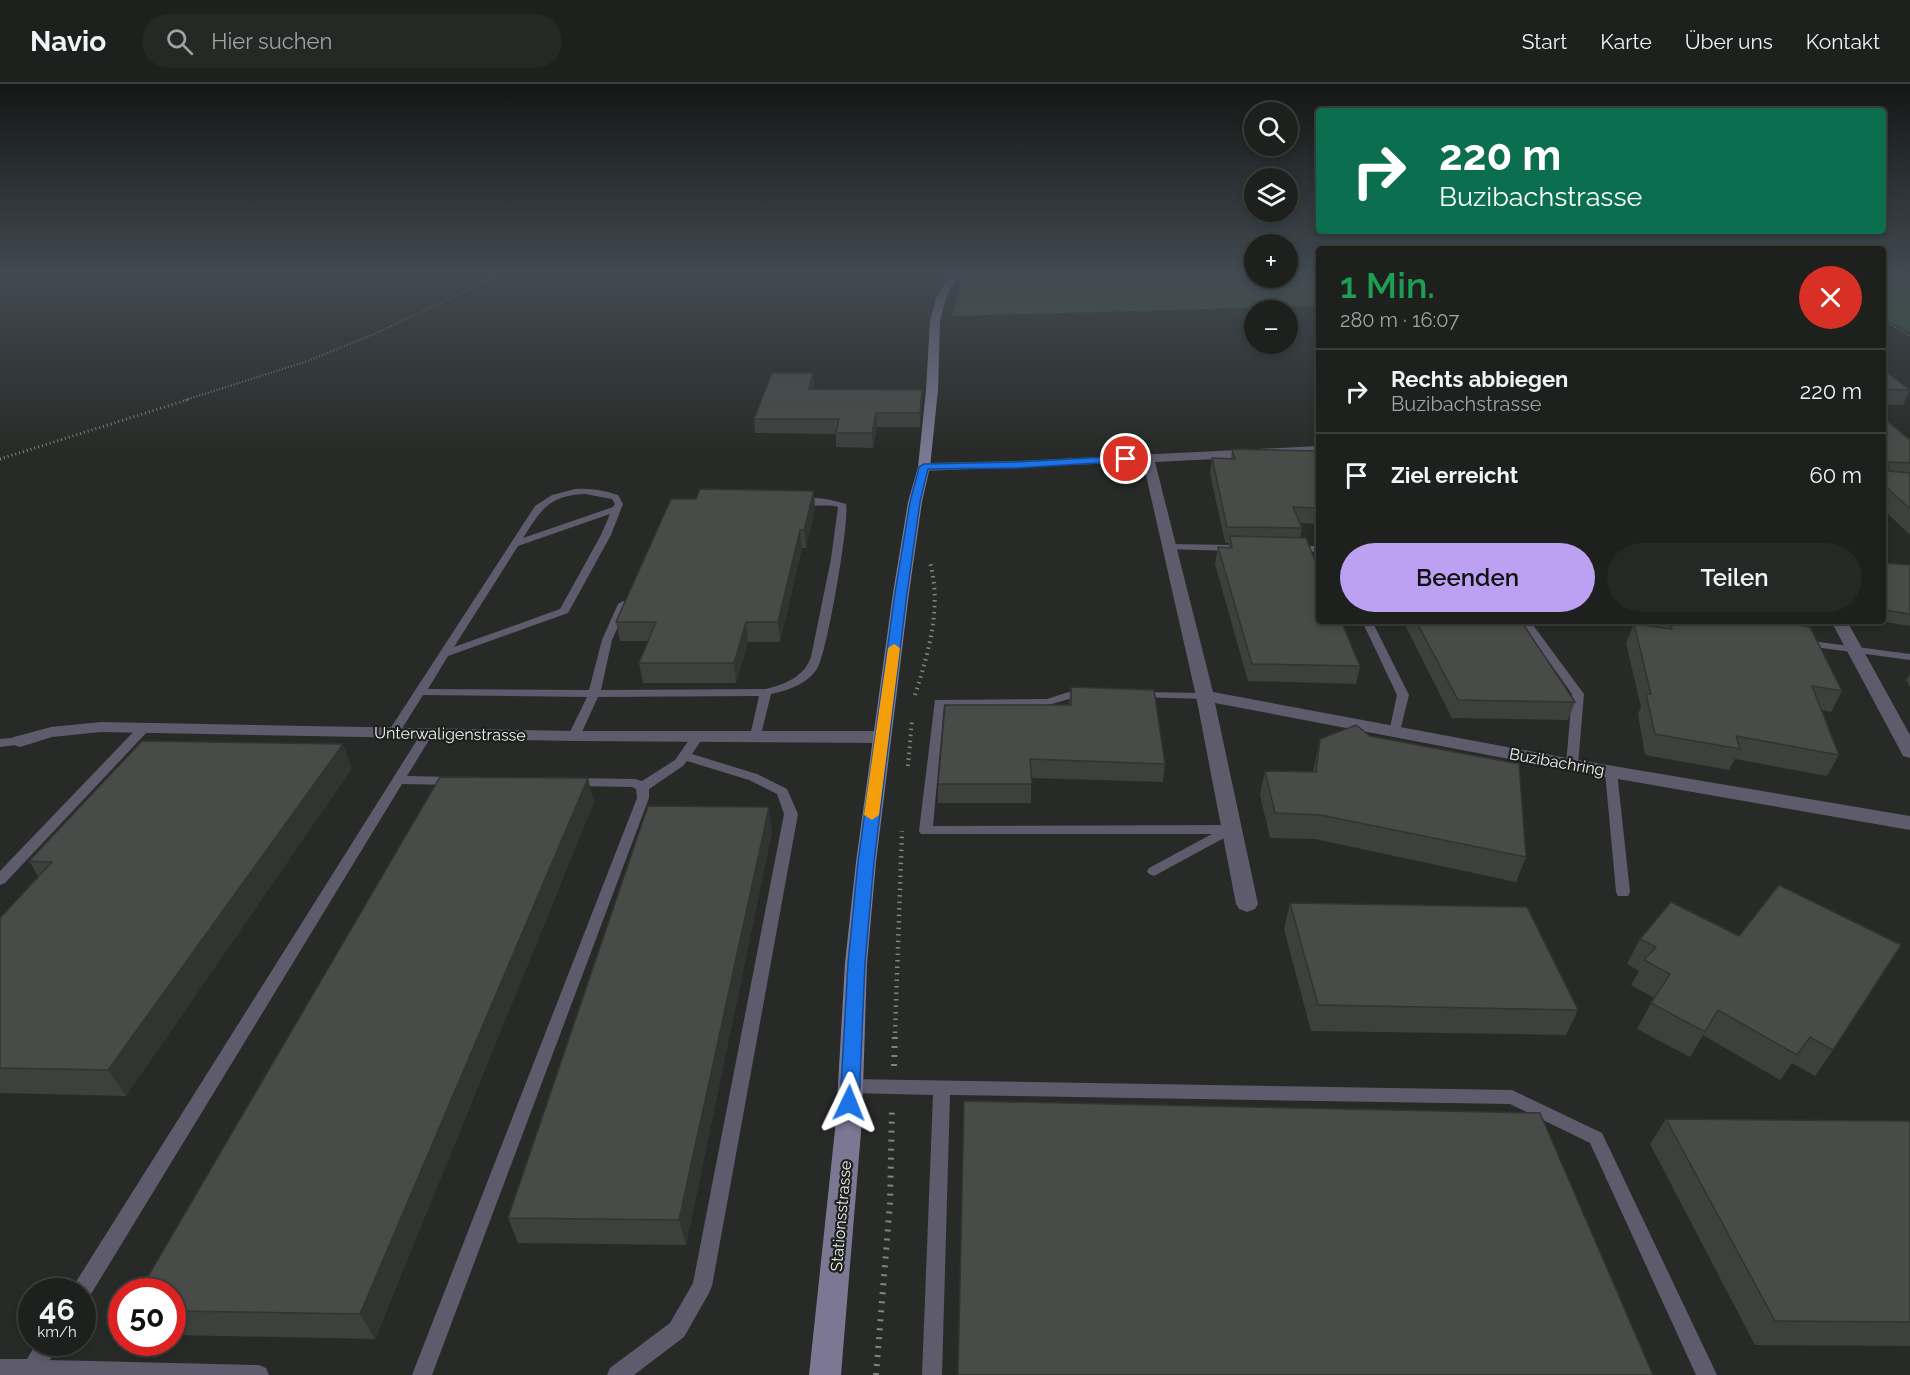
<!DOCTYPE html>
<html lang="de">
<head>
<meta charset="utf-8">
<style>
  :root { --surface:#1d201c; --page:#252825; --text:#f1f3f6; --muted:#a0a3a3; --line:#3b3e3b; --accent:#bca0f2 }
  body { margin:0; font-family:Raleway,sans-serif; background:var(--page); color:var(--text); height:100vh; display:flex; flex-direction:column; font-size:22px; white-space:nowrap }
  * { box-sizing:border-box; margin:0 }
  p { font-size:20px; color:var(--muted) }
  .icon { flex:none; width:33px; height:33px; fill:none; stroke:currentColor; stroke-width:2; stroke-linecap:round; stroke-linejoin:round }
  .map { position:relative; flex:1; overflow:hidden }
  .side { position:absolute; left:1316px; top:162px; width:570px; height:378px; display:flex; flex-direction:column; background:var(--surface); border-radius:6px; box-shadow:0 3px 9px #0003,0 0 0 2px var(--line) }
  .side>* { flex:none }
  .banner { position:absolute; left:1316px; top:24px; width:570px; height:126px; border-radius:6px; box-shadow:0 3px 9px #0003,0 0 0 2px var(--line); background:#0b6e4f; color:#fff; overflow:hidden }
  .controls { position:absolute; left:1244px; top:18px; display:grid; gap:12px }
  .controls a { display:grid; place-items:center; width:54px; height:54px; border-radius:50%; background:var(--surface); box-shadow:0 3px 9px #0003,0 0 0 2px var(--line); font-size:30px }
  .speed { position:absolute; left:18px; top:1194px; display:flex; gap:12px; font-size:30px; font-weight:700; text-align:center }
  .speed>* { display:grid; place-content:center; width:78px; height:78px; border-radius:50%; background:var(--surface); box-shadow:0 3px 9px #0003,0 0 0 2px var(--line); line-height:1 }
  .speed small { font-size:15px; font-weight:400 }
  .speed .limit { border:9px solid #d22; background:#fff; color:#111 }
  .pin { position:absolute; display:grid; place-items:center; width:51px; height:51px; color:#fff; margin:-26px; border:3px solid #fff; border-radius:50%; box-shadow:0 2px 6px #0007 }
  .me { position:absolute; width:66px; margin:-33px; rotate:2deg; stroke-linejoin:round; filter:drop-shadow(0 0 4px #0008) }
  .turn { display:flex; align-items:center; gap:21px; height:126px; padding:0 24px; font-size:27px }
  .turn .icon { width:78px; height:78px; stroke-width:2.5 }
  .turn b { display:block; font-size:42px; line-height:51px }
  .round { display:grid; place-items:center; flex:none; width:63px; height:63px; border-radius:32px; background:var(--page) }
  .summary { display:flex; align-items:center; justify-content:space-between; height:102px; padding:0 24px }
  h1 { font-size:36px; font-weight:600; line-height:45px; color:#1e9e55 }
  .cta { display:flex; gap:12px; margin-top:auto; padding:12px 24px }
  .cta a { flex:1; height:69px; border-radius:36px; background:var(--accent); color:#111; font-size:24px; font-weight:600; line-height:69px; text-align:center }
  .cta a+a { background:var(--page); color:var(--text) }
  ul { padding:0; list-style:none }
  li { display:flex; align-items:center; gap:18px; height:84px; padding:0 24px; border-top:2px solid var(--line) }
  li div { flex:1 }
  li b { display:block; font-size:22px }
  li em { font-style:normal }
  header { display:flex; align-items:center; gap:36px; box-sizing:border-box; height:84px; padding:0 30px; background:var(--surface); border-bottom:2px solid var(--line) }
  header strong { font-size:28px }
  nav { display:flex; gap:33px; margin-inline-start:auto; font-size:21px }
  .search { width:420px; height:54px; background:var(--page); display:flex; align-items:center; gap:15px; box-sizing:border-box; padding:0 21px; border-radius:33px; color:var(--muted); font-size:22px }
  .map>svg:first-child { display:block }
</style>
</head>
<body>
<header>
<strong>Navio</strong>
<div class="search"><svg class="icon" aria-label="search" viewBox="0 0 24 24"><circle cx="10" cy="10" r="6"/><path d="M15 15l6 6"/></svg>Hier suchen</div>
<nav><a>Start</a><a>Karte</a><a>Über uns</a><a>Kontakt</a></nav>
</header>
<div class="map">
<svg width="1910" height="1291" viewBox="0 0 1910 1291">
  <rect width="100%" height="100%" fill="#272a26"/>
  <!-- green -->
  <path fill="#41563c" d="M965,191H1254V194H1287V191H1318V222L952,232L962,194Z"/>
  <!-- forest -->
  <path fill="#3c5736" d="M1883,191H1910V248L1883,234Z"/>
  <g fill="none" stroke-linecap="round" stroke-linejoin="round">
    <!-- path-far4 -->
    <g stroke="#828481" stroke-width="2" stroke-dasharray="1 2" stroke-linecap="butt">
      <path d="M1882,191L1910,207"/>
      <path d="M1882,235L1910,252"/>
      <path d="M185,316L305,278L372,251L500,191"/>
    </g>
    <!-- path-far3 -->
    <path stroke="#828481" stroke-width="3" stroke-dasharray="1 3" stroke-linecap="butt" d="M0,375L190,315"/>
    <!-- path-far2 -->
    <g stroke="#828481" stroke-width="4" stroke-dasharray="1.5 4.5" stroke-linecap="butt">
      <path d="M915,611C929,566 942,524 930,478"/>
      <path d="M908,682L912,636"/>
    </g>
    <!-- path-far1 -->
    <path stroke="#828481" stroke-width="4.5" stroke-dasharray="1.5 5" stroke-linecap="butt" d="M895,949L902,747"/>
    <!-- path -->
    <g stroke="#828481" stroke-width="6" stroke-dasharray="2 7" stroke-linecap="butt">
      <path d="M894,982L895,947"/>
      <path d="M876,1291L890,1119L892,1025"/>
    </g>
    <!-- lane -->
    <g fill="#5e5b6d" fill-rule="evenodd">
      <path d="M575,405C590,404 603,406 618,411L623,420L611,451L568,529L448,572L428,605L589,606L602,556L618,520L623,517L628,520L612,556L601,606L766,605C785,600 804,593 811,573L831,475L838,423C825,419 807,425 796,418C808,410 833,416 846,420C850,435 827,568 818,583C808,600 789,606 771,610L760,655H752L750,652L759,612L598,613L580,652L574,656L568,652L587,613L423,611L398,651H390L388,648L535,422L552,411ZM585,410L612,415L615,420L613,423L523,454C542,425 548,412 585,410ZM610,430L601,451L560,525L454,563L518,462Z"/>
      <path d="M1170,460L1232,461L1237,464L1232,467L1167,465L1165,463Z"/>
      <path d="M1295,462H1318V468L1292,467L1290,465Z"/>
      <path d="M1362,537H1372L1409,611L1399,651L1395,652L1389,648L1397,611Z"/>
      <path d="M1520,537H1530L1584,610L1578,681L1576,684L1572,685L1566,681L1572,610Z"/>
      <path d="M1804,556L1910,570V576L1800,561L1799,559Z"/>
      <path d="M1072,607L1088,609L1090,611L1088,613L1073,614L1048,621H944L933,742L1230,741L1235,742L1237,745L1235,748L1154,792L1149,790L1147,787L1149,784L1212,750H921L919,747L935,616L1047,615Z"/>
      <path d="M1140,608L1205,609L1211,612L1205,615L1136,613L1134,611Z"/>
      <path d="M144,640L148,641L150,644L148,647L5,799L0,801V787L140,641Z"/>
      <path d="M428,644L434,648L407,692L451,693L457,697L451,701L402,700L88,1215L82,1217V1208H71L74,1201L422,648Z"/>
      <path d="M698,648L704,652L692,670L757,690L787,705L798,730L712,1202L709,1209L684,1253L634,1291H607L610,1284L670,1239L693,1199L784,730L777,710L749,696L687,677L683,682L649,705V714L432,1291H412L637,714L636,705L632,703L574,702L568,698L574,694L635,695L642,697L675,676L694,649Z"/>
      <path d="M20,653L24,654L26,657L24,660L0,663V655Z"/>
      <path d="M1611,684L1617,688L1630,808L1628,812H1618L1616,808L1605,688Z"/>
      <path d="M850,995L1512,1006L1602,1049L1717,1291H1696L1590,1059L1510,1020L950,1011L942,1291H922L933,1011L850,1009L844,1007L842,1002L844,997Z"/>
      <path d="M37,1258H59L50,1276L259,1281L266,1284L269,1291H0V1275H27Z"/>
    </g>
    <!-- street -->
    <g fill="#5e5b6d" fill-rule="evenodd">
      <path d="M1318,362V370L1155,378L1213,608L1572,675L1910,732V746L1572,687L1215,619L1258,820L1255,825L1247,828L1239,825L1236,820L1196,612L1143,378L924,387L918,383L924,379L1017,377Z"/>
      <path d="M1831,537H1847L1910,651V674L1903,672L1901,668Z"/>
      <path d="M101,638L574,647H881L887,649L890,653L887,657L881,659L574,657L101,648L52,653L20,663L14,661L11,657L14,653L51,643Z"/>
    </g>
    <!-- secondary -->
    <path fill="#7c7893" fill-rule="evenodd" d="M950,191H958L946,214L940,237L938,306L930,383L922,418L909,509L876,778L867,879L862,1036L841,1291H809L836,1036L845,879L856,778L893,509L908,418L918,383L926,306L930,237L936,214Z"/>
  </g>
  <!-- wall -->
  <g fill="#3e403d">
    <path d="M1882,285L1910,306L1903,321L1882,320Z"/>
    <path d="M813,289L814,305L922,306V320L920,343H877L873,364L836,363V350L755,349L754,335Z"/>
    <path d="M1882,333L1910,356V451L1884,426L1882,429Z"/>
    <path d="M1232,365L1318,367V440L1300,439L1302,444L1300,454L1360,582L1356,600L1248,597L1215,480L1218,463L1228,464L1229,459L1225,458L1210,389L1212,374L1231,375Z"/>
    <path d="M815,425L806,464H802L780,558H748L736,599H643L639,579L648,557H620L616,538Z"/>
    <path d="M1882,479L1910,481V542L1878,537H1882Z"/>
    <path d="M1403,537H1521L1575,618L1568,636L1452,634Z"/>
    <path d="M1653,537H1801L1799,542L1842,607L1831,628L1821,626L1839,671L1827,692L1735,675L1729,686L1645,671L1638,630L1641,623L1626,559L1634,540L1655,543Z"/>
    <path d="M1910,590V603L1906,596Z"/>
    <path d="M1071,603L1165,680L1163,698L1031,694V719H938V700L1069,621Z"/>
    <path d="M1320,655L1526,773L1516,798L1315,755L1270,754L1260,711L1265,687L1313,688L1315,679Z"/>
    <path d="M352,684L126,1012L0,1009V834L38,792L29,777Z"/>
    <path d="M594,718L375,1255L172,1251V1208Z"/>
    <path d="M772,748L686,1161L518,1159L508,1134Z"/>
    <path d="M1671,818L1833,966L1815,992L1792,979L1780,996L1703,951L1690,973L1637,945L1654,914L1631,901L1639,887L1627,880L1640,855Z"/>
    <path d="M1290,819L1578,926L1566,951L1311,947L1284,845Z"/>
    <path d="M1666,1035L1910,1037V1262L1755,1261L1650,1060Z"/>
  </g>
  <!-- shaded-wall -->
  <g fill="#323432">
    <path d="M813,289L814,303L810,319L809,305Z"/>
    <path d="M922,306V320L920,343V329Z"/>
    <path d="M876,329L877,343L873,364L872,349Z"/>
    <path d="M814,407L815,425L806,464L804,446Z"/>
    <path d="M800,446L802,464L780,558L778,538Z"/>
    <path d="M746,538L748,558L736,599L734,579Z"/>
    <path d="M343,660L352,684L126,1012L108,986Z"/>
    <path d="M588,694L594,718L375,1255L360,1230Z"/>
    <path d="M769,723L772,748L686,1161L679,1136Z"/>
  </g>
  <!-- building -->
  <g fill="#484b47" stroke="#323432" stroke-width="1.5">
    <path d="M1882,285L1910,306L1882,305Z"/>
    <path d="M772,289H813L809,305L922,306L920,329H876L872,349H836L839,335H754Z"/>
    <path d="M1882,333L1910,356V379L1890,378L1888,380L1889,387L1910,389V425L1882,399Z"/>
    <path d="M1232,365L1318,367V424L1293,423L1302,444L1227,443L1212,374L1235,375Z"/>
    <path d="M700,405L814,407L804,446H800L778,538H746L734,579H639L656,538H616L671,415H696Z"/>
    <path d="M1882,410L1888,419L1882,418Z"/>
    <path d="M1230,452L1306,454L1318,484V537H1341L1360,582L1252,580L1218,463L1232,464Z"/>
    <path d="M1882,479L1910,481V530L1885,526L1882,521Z"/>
    <path d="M1416,537H1521L1575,618L1458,616Z"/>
    <path d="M1669,537H1765L1810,543L1842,607L1812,602L1839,671L1736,652L1740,665L1655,650L1646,610H1651L1634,540L1672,545Z"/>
    <path d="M1071,603L1154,606L1165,680L1030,675L1032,700H938L945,621H1071Z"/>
    <path d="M1356,641L1370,652L1519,680L1526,773L1321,731L1275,729L1265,687L1316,688L1320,655Z"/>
    <path d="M142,657L343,660L108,986L0,984V834L52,778L29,777Z"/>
    <path d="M440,693L588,694L360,1230L172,1227V1208H139Z"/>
    <path d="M648,722L769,723L679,1136L508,1134Z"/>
    <path d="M1779,801L1901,861L1833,966L1810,953L1797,971L1718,926L1705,948L1651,919L1670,890L1644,876L1656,863L1640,855L1671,818L1739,852Z"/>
    <path d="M1290,819L1527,823L1578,926L1318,921Z"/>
    <path d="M964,1017L1540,1029L1653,1291H958Z"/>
    <path d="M1666,1035L1910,1037V1238L1775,1237Z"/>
  </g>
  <!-- sky -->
  <linearGradient id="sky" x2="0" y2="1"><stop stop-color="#151715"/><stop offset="0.51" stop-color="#414a52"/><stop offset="1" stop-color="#414a52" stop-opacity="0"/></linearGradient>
  <rect width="1910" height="372" fill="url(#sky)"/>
  <!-- route -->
  <path fill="#1a73e8" stroke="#114b97" stroke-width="1.5" d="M1126,372L1129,373V377L1017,384L928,385L920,418L907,509L874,778L865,879L859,1019L856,1025L849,1027L842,1025L840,1019L848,879L858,778L895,509L910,418L919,383L924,380L1017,378Z"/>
  <!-- slow -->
  <path fill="#f59e0b" d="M894,560L900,564L879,731L872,736L864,731L888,564Z"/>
  <g text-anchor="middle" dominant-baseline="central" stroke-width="4.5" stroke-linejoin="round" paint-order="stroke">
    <!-- street labels -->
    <g font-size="16" fill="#f0f2f0" stroke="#1d201d">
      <text transform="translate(450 650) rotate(1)">Unterwaligenstrasse</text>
      <text transform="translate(1557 678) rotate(10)">Buzibachring</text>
      <text transform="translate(841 1132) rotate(-85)">Stationsstrasse</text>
    </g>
  </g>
</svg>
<div class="controls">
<a><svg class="icon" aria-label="search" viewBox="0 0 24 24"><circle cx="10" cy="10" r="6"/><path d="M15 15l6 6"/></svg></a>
<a><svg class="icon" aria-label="layers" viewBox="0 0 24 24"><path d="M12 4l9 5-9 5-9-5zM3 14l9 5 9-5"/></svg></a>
<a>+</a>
<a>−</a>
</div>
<div class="speed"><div>46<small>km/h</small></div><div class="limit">50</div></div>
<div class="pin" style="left:1126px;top:375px;background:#d93025"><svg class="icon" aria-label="arrive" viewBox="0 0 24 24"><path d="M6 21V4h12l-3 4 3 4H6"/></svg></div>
<svg class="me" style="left:849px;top:1019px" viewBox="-20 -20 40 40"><path d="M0-17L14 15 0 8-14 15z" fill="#1a73e8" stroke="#fff" stroke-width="4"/></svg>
<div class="banner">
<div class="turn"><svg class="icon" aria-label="right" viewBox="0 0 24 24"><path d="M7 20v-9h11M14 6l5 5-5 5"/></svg><div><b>220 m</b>Buzibachstrasse</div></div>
</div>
<section class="side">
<div class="summary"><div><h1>1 Min.</h1><p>280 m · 16:07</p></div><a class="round" style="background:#d93025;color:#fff"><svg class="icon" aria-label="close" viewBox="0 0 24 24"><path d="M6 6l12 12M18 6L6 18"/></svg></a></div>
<ul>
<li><svg class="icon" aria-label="right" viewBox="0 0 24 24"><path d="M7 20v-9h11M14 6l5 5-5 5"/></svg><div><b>Rechts abbiegen</b><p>Buzibachstrasse</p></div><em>220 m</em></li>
<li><svg class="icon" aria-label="arrive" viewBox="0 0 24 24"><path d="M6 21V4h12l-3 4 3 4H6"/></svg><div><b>Ziel erreicht</b></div><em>60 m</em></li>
</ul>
<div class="cta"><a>Beenden</a><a>Teilen</a></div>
</section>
</div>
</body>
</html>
